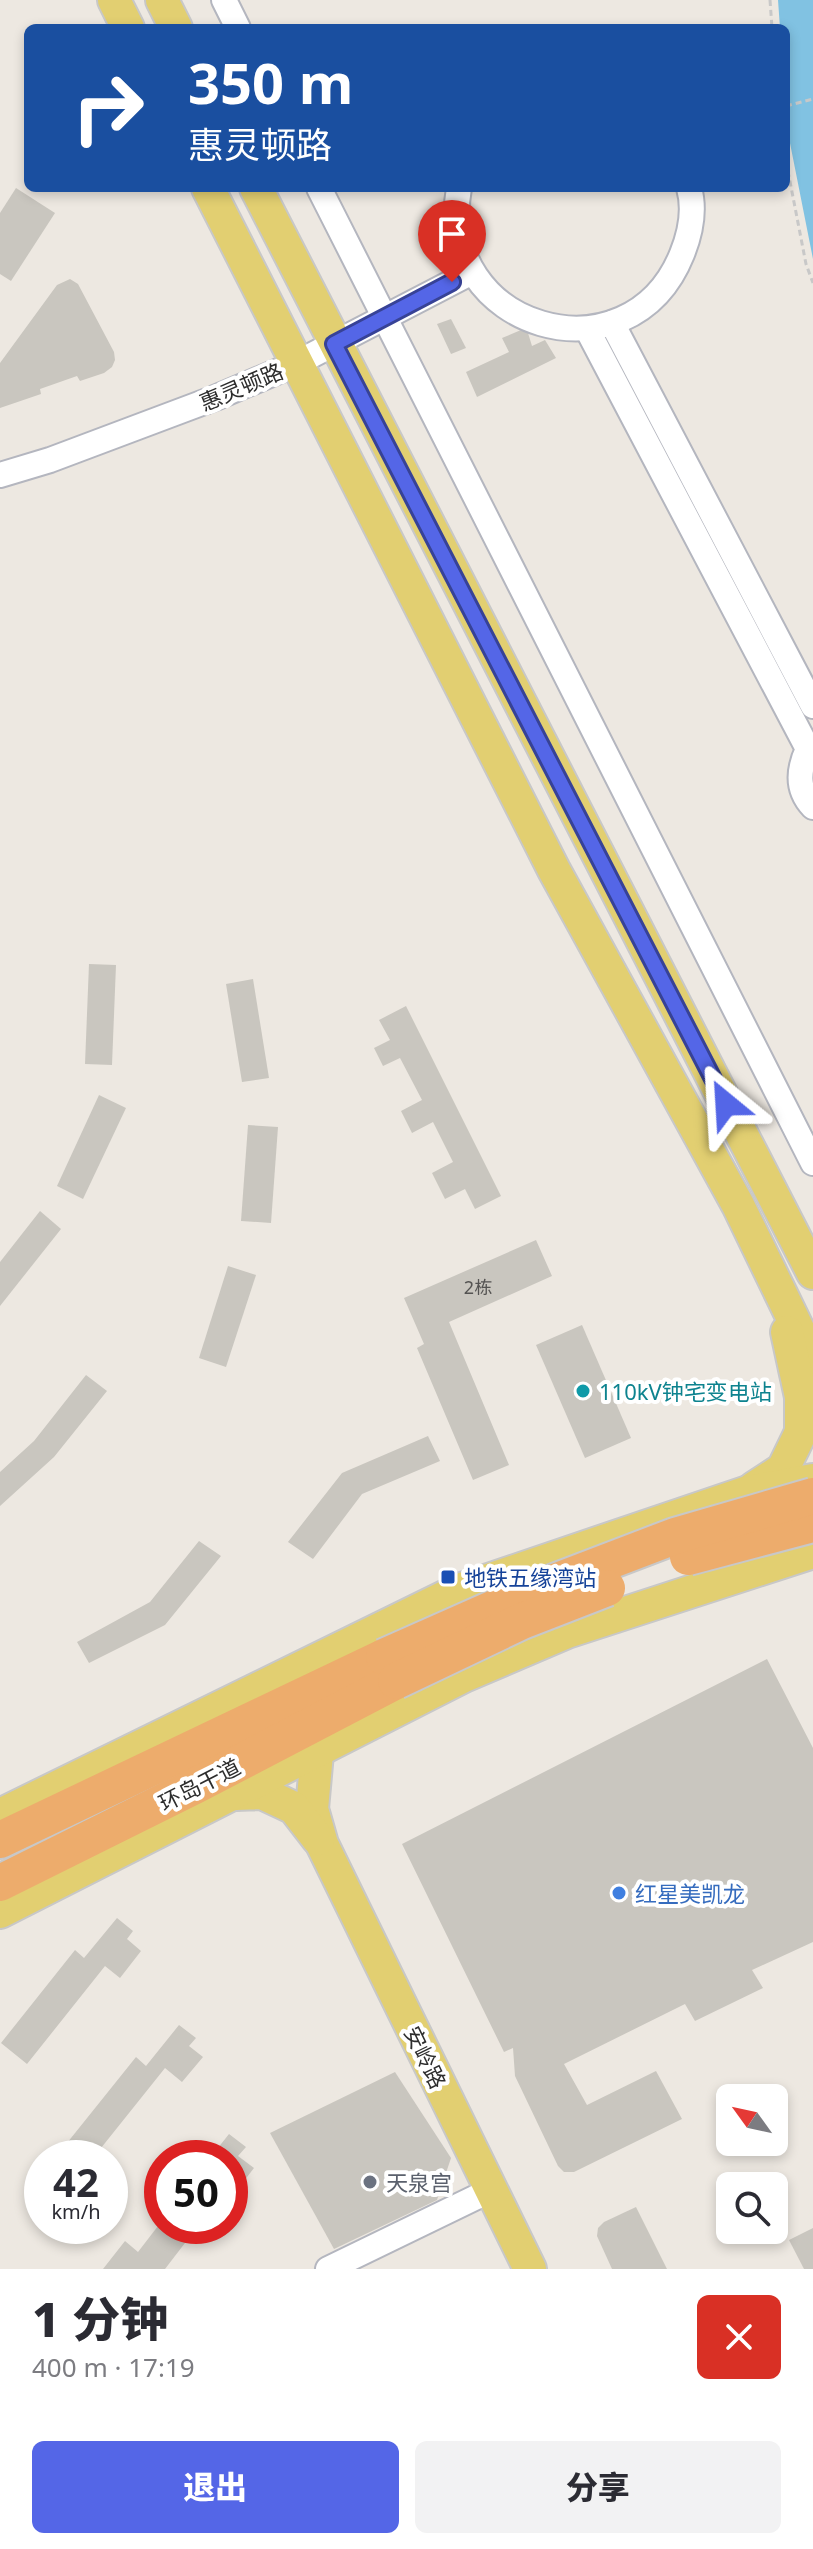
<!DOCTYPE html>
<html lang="zh">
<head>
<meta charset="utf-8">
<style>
  :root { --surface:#fff; --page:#f2f2f3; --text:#2b2b33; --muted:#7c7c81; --accent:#5466e7 }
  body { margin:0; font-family:"Noto Sans","Noto Sans SC",sans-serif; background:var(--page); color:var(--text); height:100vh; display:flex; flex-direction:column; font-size:30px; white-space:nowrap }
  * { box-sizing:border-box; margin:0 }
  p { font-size:26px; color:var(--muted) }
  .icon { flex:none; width:44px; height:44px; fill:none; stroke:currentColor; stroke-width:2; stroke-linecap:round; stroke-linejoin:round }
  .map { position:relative; height:2269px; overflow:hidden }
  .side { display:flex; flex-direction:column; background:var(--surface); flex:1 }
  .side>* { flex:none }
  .top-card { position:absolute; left:24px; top:24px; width:766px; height:168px; border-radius:12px; box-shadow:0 4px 12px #0003; background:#1a4fa0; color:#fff; overflow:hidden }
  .needle { width:52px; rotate:303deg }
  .tools { position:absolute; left:716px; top:2084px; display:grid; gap:16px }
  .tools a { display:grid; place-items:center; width:72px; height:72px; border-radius:12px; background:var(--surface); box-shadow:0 4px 12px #0003; font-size:40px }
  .speed { position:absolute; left:24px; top:2140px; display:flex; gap:16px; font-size:40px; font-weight:700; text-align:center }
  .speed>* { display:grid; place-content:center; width:104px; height:104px; border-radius:50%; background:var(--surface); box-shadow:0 4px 12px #0003; line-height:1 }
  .speed small { font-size:20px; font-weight:400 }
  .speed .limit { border:12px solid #d22; background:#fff; color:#111 }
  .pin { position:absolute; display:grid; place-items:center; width:68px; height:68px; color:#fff; margin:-82px -34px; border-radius:50% 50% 50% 0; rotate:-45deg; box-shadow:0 0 8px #0007 }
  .pin .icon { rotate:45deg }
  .me { position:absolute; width:88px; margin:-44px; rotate:333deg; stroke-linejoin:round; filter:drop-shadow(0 0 6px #0008) }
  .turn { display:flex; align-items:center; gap:28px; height:168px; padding:0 32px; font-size:36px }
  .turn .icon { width:104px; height:104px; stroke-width:2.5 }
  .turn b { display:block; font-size:56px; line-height:68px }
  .round { display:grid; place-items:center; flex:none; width:84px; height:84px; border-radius:12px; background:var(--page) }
  .headline { display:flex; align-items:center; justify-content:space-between; height:136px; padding:0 32px }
  h1 { font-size:48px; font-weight:800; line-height:60px }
  .primary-button { display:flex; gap:16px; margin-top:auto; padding:16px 32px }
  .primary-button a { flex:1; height:92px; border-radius:12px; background:var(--accent); color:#fff; font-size:32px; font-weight:800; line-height:92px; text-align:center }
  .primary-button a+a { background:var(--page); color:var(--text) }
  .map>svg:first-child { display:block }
</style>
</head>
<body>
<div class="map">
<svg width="813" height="2269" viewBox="0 0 813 2269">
  <rect width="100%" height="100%" fill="#ede8e1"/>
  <!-- water -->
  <path fill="#81c2e2" d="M778,0H813V259L786,123V28H780Z"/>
  <!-- building -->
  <g fill="#c9c6bf">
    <path d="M16,188L55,213L11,281L0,274V213Z"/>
    <path d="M70,279L78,284L114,352L115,360L112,367L104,373L80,381L77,376L40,389L41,394L0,408V363L57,285Z"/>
    <path d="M451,319L466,348L451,354L437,324Z"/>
    <path d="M521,330L528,333L532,346L545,340L556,358L477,397L466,372L509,352L502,338Z"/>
    <path d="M89,964L116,965L112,1065L85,1064Z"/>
    <path d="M253,979L269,1078L242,1082L226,984Z"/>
    <path d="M406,1006L501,1196L475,1209L465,1189L445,1199L432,1173L453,1162L433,1122L412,1133L401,1111L422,1100L400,1058L383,1066L374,1048L390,1040L379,1020Z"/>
    <path d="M99,1095L126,1108L83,1199L57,1186Z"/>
    <path d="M248,1125L278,1127L271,1223L241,1221Z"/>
    <path d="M40,1211L61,1229L0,1306V1262Z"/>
    <path d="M536,1240L552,1276L449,1322L509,1465L473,1480L417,1348L424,1344L404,1298Z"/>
    <path d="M228,1266L256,1275L226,1367L199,1358Z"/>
    <path d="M582,1325L631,1438L585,1458L536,1345Z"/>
    <path d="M86,1375L107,1391L54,1457L0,1506V1472L34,1441Z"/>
    <path d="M428,1436L440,1461L362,1494L313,1559L288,1542L342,1473Z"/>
    <path d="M199,1541L221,1556L165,1625L89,1663L77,1642L150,1602Z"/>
    <path d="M767,1659L813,1748V1942L752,1970L763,1988L695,2021L685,2004L564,2064L587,2105L656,2071L682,2119L574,2172H564L558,2166L515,2076L513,2048L504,2052L402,1844Z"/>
    <path d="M117,1918L133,1931L127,1939L141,1951L120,1978L105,1966L27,2064L1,2043L75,1950L84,1958Z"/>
    <path d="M179,2025L196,2038L189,2046L203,2057L182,2082L165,2068L93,2158H55L136,2057L146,2066Z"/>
    <path d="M395,2072L451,2158L437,2200L334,2249L270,2133Z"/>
    <path d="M229,2134L246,2147L238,2156L254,2168L230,2199V2158H210Z"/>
    <path d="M636,2207L667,2269H612L597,2236L598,2228L604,2222Z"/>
    <path d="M158,2226H198L165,2269H103L125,2241L138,2252Z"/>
    <path d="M813,2228V2269H804L789,2240Z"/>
  </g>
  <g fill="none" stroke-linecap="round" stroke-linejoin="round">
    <defs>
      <g id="minor">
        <path d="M224,0L238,28"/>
        <path d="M319,188L813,1163"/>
        <path d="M459,188C434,329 629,386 682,254C690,234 695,209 689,188"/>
        <path d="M612,323L813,706"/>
        <path d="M587,329L808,749C798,770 796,789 813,807"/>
        <path d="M0,475L50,460L215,398L295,364L472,272"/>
        <path d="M328,2269L491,2190"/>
      </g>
      <g id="major">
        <path d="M114,0L128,28"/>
        <path d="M162,0L176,28"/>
        <path d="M208,188L554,870L738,1205L813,1360"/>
        <path d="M256,188L813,1273"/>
        <path d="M754,1488L783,1469L801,1432V1397L787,1332"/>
        <path d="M317,1753L312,1809L322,1844L530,2269"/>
        <path d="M236,1794L262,1793L294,1808L318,1839"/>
        <path d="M0,1815L459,1590L748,1492L813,1480"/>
        <path d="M0,1912L464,1676L567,1632L813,1552"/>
      </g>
      <g id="highway">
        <path d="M0,1840L384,1657"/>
        <path d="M0,1883L195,1786L396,1681"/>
      </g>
    </defs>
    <!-- minor casing -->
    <use href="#minor" stroke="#b4b6bf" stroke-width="28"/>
    <!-- major casing -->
    <use href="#major" stroke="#c8c8c8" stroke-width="36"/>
    <!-- highway casing -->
    <use href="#highway" stroke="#c8c8c8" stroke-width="40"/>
    <!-- path -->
    <g stroke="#c8c8c8" stroke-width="3" stroke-dasharray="6 4" stroke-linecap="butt">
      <path d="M770,0L772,28"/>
      <path d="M786,106L813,99"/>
      <path d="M786,161L806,264L813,283"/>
    </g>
    <!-- minor -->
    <use href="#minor" stroke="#fff" stroke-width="24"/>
    <!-- major -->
    <use href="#major" stroke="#e2cf71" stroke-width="32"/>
    <!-- highway -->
    <use href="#highway" stroke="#edac6c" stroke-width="36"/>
    <defs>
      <g id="highway-bridge">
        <path d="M688,1557L813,1524"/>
        <path d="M384,1657L544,1586L675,1536L813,1496"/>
        <path d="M396,1681L522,1621L607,1588"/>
      </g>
    </defs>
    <!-- highway-bridge casing -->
    <use href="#highway-bridge" stroke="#c8c8c8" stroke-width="40" stroke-linecap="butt"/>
    <!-- highway-bridge -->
    <use href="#highway-bridge" stroke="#edac6c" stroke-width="36"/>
  </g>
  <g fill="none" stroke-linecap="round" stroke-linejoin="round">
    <defs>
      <path id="route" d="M452,282L334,344L726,1104"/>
    </defs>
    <!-- route casing -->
    <use href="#route" stroke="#374296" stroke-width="20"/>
    <!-- route -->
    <use href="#route" stroke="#5466e7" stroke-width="14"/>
  </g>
  <!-- markers -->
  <circle fill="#0f9aa8" stroke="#fff" stroke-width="3" cx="583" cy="1391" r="8"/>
  <rect fill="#1a4fb4" stroke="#fff" stroke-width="3" x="440" y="1569" width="16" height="16" rx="4"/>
  <circle fill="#3f7fe0" stroke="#fff" stroke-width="3" cx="619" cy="1893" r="8"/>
  <circle fill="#6b7280" stroke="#fff" stroke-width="3" cx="370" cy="2182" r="8"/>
  <g text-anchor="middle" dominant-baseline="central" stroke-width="8" stroke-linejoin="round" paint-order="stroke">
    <!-- number labels -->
    <g font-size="18" fill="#545352">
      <text x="478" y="1287">2栋</text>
    </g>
    <!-- street labels -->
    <g font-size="22" fill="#2d2d2d" stroke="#fff">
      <text transform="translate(241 386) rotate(-23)">惠灵顿路</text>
      <text transform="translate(199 1784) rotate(-27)">环岛干道</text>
      <text transform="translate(426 2057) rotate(64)">安岭路</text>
    </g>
    <!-- culture labels -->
    <g font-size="22" fill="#0d838f" stroke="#fff" text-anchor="start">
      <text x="599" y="1391">110kV钟宅变电站</text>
    </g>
    <!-- transit labels -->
    <g font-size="22" fill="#164399" stroke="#fff" text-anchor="start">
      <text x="464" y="1577">地铁五缘湾站</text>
    </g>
    <!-- shop labels -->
    <g font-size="22" fill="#366cbe" stroke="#fff" text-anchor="start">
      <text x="635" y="1893">红星美凯龙</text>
    </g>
    <!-- worship labels -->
    <g font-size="22" fill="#5b616d" stroke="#fff" text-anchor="start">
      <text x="386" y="2182">天泉宫</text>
    </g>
  </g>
</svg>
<div class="tools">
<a><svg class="needle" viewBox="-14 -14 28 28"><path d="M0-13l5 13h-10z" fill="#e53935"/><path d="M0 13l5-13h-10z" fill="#7c7c81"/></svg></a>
<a><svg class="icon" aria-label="search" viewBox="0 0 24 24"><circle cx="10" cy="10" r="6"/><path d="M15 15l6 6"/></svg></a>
</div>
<div class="speed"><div>42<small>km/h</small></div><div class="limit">50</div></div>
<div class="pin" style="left:452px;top:282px;background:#d93025"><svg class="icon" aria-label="arrive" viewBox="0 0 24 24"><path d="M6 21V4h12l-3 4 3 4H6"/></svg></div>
<svg class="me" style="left:726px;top:1104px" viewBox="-20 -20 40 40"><path d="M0-17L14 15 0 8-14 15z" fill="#5466e7" stroke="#fff" stroke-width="4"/></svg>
<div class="top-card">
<div class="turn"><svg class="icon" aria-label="right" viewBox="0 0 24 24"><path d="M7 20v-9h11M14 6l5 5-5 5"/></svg><div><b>350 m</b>惠灵顿路</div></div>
</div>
</div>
<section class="side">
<div class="headline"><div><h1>1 分钟</h1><p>400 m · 17:19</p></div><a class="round" style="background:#d93025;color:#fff"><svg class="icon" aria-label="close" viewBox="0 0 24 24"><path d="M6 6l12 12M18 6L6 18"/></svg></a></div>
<div class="primary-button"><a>退出</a><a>分享</a></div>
</section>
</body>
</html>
